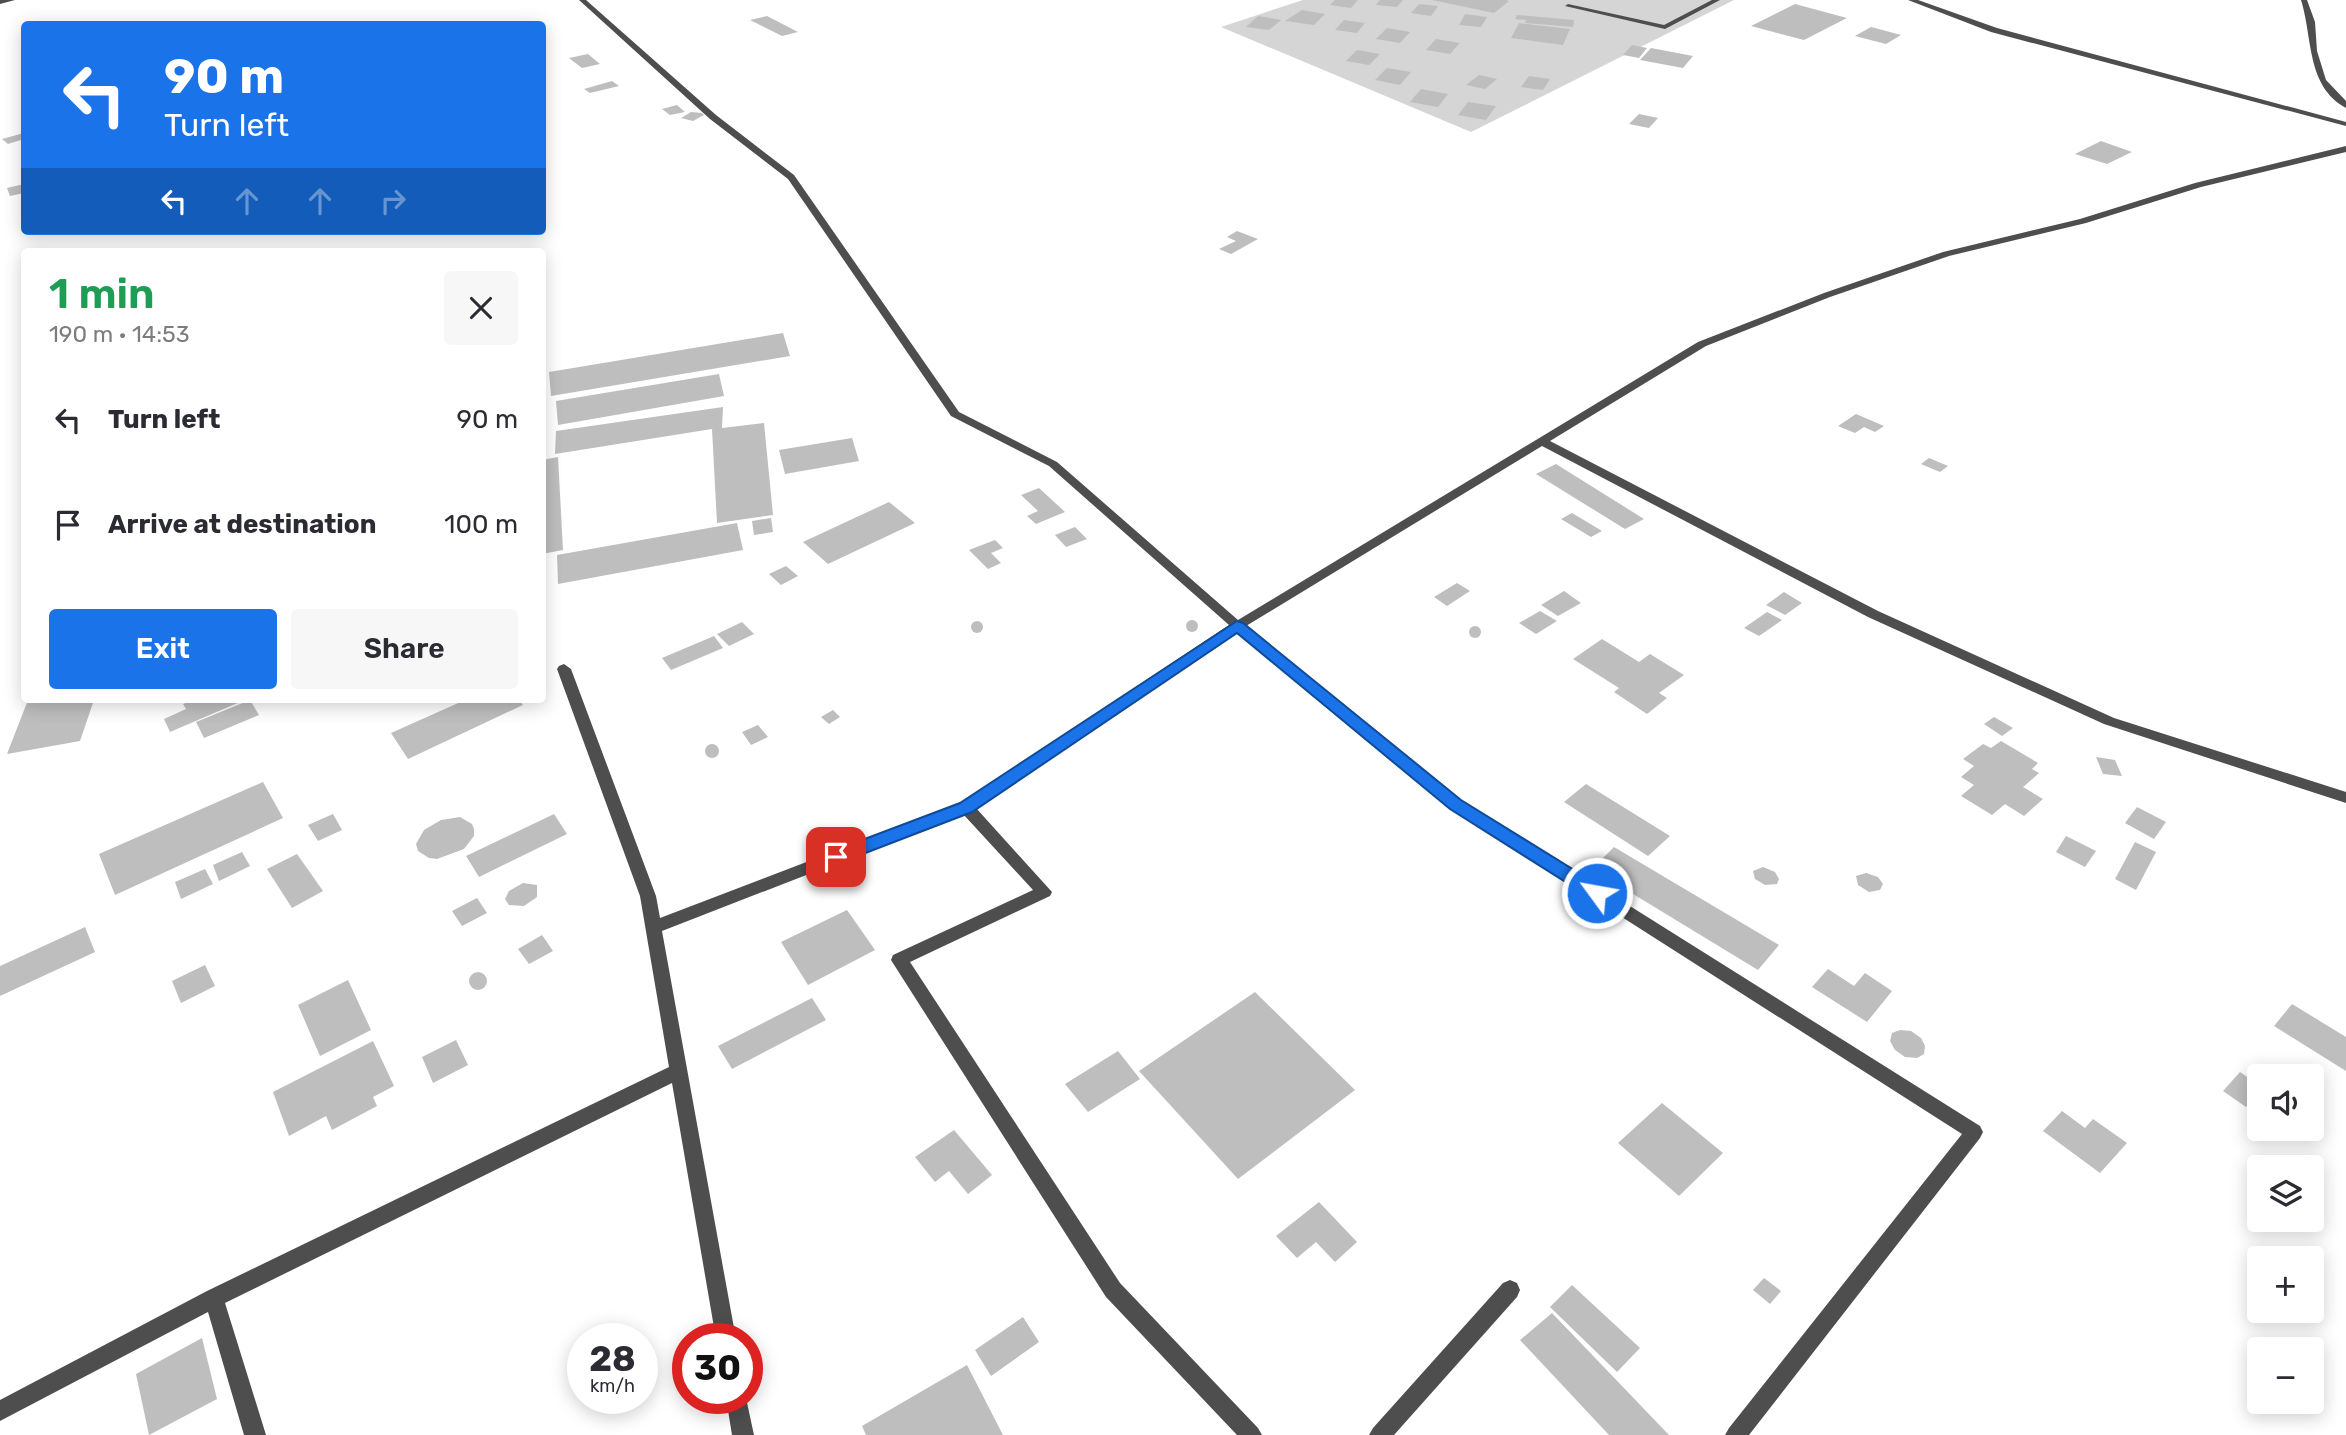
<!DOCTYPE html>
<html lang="en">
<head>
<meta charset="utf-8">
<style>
  :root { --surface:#fff; --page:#f7f7f7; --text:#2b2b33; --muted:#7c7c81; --accent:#1a73e8 }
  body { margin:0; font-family:Rubik,sans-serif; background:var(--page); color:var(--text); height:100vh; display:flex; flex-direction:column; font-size:26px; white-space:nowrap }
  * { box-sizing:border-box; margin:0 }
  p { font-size:23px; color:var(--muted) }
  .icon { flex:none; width:38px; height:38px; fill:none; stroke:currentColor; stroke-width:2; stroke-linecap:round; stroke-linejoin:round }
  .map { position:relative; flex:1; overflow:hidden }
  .sheet { position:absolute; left:21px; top:248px; width:525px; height:455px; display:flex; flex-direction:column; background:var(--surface); border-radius:7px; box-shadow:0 4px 18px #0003 }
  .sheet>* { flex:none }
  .banner { position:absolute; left:21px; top:21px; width:525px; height:214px; border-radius:7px; box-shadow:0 4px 18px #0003; background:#1a73e8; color:#fff; overflow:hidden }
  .tools { position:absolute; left:2247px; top:1064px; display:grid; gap:14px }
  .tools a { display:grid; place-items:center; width:77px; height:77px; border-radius:7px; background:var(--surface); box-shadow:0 4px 18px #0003; font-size:35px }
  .speed { position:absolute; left:567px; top:1323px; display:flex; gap:14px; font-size:35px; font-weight:700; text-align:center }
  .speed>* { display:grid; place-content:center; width:91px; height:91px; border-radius:50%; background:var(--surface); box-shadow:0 4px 18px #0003; line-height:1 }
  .speed small { font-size:18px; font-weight:400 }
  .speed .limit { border:10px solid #d22; background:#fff; color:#111 }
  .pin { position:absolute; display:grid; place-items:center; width:60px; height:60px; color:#fff; margin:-30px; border-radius:14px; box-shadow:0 4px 10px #0006 }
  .me { position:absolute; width:77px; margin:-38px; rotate:302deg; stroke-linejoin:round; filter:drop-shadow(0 0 5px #0008) }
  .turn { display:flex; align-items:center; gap:24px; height:147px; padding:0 28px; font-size:32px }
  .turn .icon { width:91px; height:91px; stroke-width:2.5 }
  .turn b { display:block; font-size:49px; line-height:60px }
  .lanes { display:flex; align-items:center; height:66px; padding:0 28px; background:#0003; justify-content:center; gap:35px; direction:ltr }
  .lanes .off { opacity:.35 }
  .round { display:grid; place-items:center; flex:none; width:74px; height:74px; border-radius:7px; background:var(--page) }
  .overview { display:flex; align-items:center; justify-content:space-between; height:119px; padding:0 28px }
  h1 { font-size:42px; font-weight:600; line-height:52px; color:#1e9e55 }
  .button { display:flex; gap:14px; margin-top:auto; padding:14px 28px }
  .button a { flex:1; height:80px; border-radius:7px; background:var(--accent); color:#fff; font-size:28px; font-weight:600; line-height:80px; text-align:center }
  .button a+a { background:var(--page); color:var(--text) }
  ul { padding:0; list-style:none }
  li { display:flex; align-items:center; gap:21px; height:105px; padding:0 28px }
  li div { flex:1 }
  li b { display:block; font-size:26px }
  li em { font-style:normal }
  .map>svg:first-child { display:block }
</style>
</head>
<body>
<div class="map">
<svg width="2346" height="1435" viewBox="0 0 2346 1435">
  <rect width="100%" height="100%" fill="#fff"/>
  <!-- green -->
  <path fill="#d5d5d5" d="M1303,0H1734L1471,132L1221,27Z"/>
  <!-- building -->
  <g fill="#bebebe">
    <path d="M1335,0H1358L1351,8L1330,5Z"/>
    <path d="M1380,0H1403L1397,7L1376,5Z"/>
    <path d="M1432,0H1505L1509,1L1494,13Z"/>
    <path d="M1419,4L1438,6L1431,16L1411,13Z"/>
    <path d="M1795,4L1847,18L1804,40L1751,26Z"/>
    <path d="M1302,10L1325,14L1314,25L1285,21Z"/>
    <path d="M1465,14L1487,17L1481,27L1459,25Z"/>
    <path d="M1517,15L1574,20L1573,27L1525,23L1526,20L1515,19Z"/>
    <path d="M767,16L798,32L782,36L750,20Z"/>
    <path d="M1258,16L1281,20L1269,30L1246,27Z"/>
    <path d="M1344,20L1365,23L1357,33L1335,30Z"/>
    <path d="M1519,23L1526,24L1570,29L1563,45L1511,38Z"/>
    <path d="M1871,27L1901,35L1886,44L1855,36Z"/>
    <path d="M1387,28L1410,32L1400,43L1376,39Z"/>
    <path d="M1436,39L1460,43L1450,54L1426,50Z"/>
    <path d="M1632,45L1647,48L1639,58L1623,55Z"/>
    <path d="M1651,48L1693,56L1683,68L1640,60Z"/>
    <path d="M1357,50L1380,54L1369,65L1346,61Z"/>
    <path d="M588,54L600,64L582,68L569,58Z"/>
    <path d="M1387,68L1411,72L1400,85L1375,80Z"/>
    <path d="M1479,75L1497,79L1485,89L1466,85Z"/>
    <path d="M1529,76L1550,79L1543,90L1521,87Z"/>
    <path d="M612,81L619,86L590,93L584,89Z"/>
    <path d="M1421,89L1448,94L1438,107L1410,102Z"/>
    <path d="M1468,102L1496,106L1486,120L1458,115Z"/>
    <path d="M677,105L685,112L670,115L662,109Z"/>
    <path d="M691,112L702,113L704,115L693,121L681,118Z"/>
    <path d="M1639,114L1658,118L1649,128L1629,124Z"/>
    <path d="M24,133V139L8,144L2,139Z"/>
    <path d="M2101,141L2132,152L2107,164L2075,154Z"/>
    <path d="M24,184V193L10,196L7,188Z"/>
    <path d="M1237,231L1258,239L1231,254L1219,249L1236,241L1227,237Z"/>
    <path d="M783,333L790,356L551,396L549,372Z"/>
    <path d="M719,374L724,396L558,425L556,401Z"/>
    <path d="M723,407L722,428L764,423L773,515L717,523L712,429L555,454L556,431Z"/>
    <path d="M1856,414L1884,426L1875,432L1864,427L1855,433L1838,426Z"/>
    <path d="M852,438L859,461L785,474L779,450Z"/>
    <path d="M558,457L563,550L542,554V460Z"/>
    <path d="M1929,458L1948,466L1940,472L1921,464Z"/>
    <path d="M1556,464L1644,519L1625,529L1536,474Z"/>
    <path d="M1039,488L1065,512L1036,524L1027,516L1038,511L1021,495Z"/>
    <path d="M889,502L915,523L828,564L803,542Z"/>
    <path d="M1572,513L1602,531L1591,537L1561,519Z"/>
    <path d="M771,518L773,532L754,535L752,521Z"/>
    <path d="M737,523L743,550L558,584L557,555Z"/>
    <path d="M1075,527L1087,539L1066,547L1055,535Z"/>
    <path d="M995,540L1003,548L991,553L1001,563L988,569L969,550Z"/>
    <path d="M786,566L798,576L781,585L769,574Z"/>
    <path d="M1457,583L1470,591L1447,606L1434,597Z"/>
    <path d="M1564,591L1581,603L1558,616L1541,605Z"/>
    <path d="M1784,592L1802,603L1785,615L1766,605Z"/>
    <path d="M1540,611L1557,621L1536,634L1519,623Z"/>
    <path d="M1767,612L1782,620L1759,636L1744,628Z"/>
    <circle cx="1192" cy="626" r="6"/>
    <circle cx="977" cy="627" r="6"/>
    <path d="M742,622L754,634L729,646L717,634Z"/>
    <circle cx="1475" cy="632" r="6"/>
    <path d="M714,636L723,648L671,670L662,658Z"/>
    <path d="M1602,639L1639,662L1650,654L1684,675L1659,693L1667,698L1647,714L1614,692L1619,688L1573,659Z"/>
    <path d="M28,700H94L80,741L7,754Z"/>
    <path d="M193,700H239L240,702L170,732L164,719L186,709L183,704Z"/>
    <path d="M250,700L259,715L204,738L196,722Z"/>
    <path d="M465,700H519L523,705L408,759L391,733Z"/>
    <path d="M833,710L840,717L829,724L821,717Z"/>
    <path d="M1994,717L2013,728L2002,736L1984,724Z"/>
    <path d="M758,725L768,737L751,745L742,732Z"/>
    <path d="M2001,741L2038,763L2032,769L2039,773L2023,787L2043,799L2024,816L2005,804L1992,815L1961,796L1974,785L1961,777L1974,766L1963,759L1983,744L1991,748Z"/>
    <circle cx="712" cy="751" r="7"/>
    <path d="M2096,757L2115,760L2122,776L2103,774Z"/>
    <path d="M263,782L283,818L115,895L99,854Z"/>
    <path d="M1586,784L1670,836L1648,856L1564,802Z"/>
    <path d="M2137,807L2166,822L2154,839L2125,823Z"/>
    <path d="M333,814L342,830L318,841L308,825Z"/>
    <path d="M554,814L567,834L479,877L466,856Z"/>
    <path d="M460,817L472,824L474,829V836L464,849L437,859L429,858L418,851L416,844L424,830L441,820Z"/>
    <path d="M2066,836L2096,851L2085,867L2056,852Z"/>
    <path d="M2135,842L2156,852L2136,890L2115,879Z"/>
    <path d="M1614,847L1779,945L1758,970L1592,869Z"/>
    <path d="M242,852L250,866L219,881L213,865Z"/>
    <path d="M297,854L323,891L292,908L267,869Z"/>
    <path d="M1763,867L1775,872L1779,879L1777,884L1765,885L1755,879L1753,871Z"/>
    <path d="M205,869L213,884L181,899L175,882Z"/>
    <path d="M1866,873L1878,877L1883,884L1880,890L1869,892L1858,885L1856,876Z"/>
    <path d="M523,883L537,885V897L524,906L509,905L505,899L509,891Z"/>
    <path d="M477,898L487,913L462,926L452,911Z"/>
    <path d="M847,910L875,950L808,985L781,942Z"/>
    <path d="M85,927L95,952L0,996V966Z"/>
    <path d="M542,935L553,951L529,964L518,949Z"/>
    <path d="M205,965L215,986L181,1003L172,981Z"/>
    <path d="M1828,969L1854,986L1865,973L1892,991L1867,1022L1812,987Z"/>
    <circle cx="478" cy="981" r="9"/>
    <path d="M348,980L371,1030L320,1056L298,1005Z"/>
    <path d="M1255,992L1355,1090L1238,1179L1139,1071Z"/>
    <path d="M812,998L826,1020L732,1069L718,1046Z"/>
    <path d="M2292,1004L2346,1037V1071L2274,1026Z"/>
    <path d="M1900,1030L1911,1031L1921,1038L1925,1046L1924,1054L1917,1058L1905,1057L1895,1050L1890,1041L1892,1033Z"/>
    <path d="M456,1040L468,1065L433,1083L422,1057Z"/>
    <path d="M373,1041L394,1086L373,1097L377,1106L332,1130L326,1116L289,1136L273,1092Z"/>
    <path d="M1118,1051L1140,1079L1088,1112L1065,1084Z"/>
    <path d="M2240,1072L2259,1085V1093L2246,1107L2223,1091Z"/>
    <path d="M1662,1103L1723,1153L1679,1196L1618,1143Z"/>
    <path d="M2062,1111L2085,1128L2093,1119L2127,1143L2100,1173L2043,1131Z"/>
    <path d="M954,1130L992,1175L968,1194L949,1171L935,1182L915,1157Z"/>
    <path d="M1319,1202L1357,1242L1335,1262L1316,1242L1297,1258L1276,1236Z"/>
    <path d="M1764,1278L1781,1291L1770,1304L1753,1290Z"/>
    <path d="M1572,1285L1640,1348L1617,1372L1550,1307Z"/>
    <path d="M1552,1313L1669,1435H1609L1520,1340Z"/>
    <path d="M1023,1317L1039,1342L991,1376L975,1350Z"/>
    <path d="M202,1338L217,1399L149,1435L136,1374Z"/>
    <path d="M967,1365L1003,1435H866L862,1426Z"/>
  </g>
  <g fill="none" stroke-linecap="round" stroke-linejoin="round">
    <!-- street -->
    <g fill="#4e4e4e" fill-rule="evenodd">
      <path d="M0,0H15L0,4Z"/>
      <path d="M579,0H586L716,115L794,175L959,412L1057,462L1238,620L1698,342L1824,293L1943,252L2080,219L2195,183L2346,146V152L2201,187L2086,223L1949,256L1830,297L1706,346L1550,441L1878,611L2114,718L2346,792V803L2104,724L1868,617L1542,446L1246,626L1461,800L1980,1126L1983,1132L1980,1138L1749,1435H1725L1729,1428L1962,1134L1451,808L1236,632L976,808L1052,892L1050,896L910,962L1120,1283L1258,1428L1262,1435H1237L1106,1297L891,960L893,955L1033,890L963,814L662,931L736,1339H716L672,1083L225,1303L266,1435H244L208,1312L0,1421V1400L207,1291L669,1067L640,896L557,669L559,666L564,664L571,669L656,896L660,918L961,803L1229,625L1049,466L951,416L788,179L710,119Z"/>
      <path d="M1712,0H1720L1665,29L1565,6L1568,4L1664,25Z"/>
      <path d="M1908,0H1918L1997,28L2346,122V126L1991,32Z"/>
      <path d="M2301,0H2307L2315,22L2317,51L2326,80L2346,101V108C2306,86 2313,38 2301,0Z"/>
      <path d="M1510,1280L1517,1283L1520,1290L1517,1297L1394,1435H1369L1373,1428L1503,1283Z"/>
      <path d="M726,1398H746L754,1435H732Z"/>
    </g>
  </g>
  <!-- route -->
  <path fill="#1a73e8" stroke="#114b97" stroke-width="2" d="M1237,621L1243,623L1461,800L1603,888L1606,893L1603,898H1591L1450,809L1237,633L972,812L842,862H830L827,857L830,852L960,803Z"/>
</svg>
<div class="tools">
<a><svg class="icon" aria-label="sound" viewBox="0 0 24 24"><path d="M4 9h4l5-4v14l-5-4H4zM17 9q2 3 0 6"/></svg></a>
<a><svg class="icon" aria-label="layers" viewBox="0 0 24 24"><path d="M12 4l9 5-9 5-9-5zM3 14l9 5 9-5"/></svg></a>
<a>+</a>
<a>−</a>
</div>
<div class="speed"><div>28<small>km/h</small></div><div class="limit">30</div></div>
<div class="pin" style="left:836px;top:857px;background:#d93025"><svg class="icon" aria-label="arrive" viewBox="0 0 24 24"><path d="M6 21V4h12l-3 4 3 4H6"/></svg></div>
<svg class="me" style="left:1597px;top:893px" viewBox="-20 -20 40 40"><circle r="17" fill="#1a73e8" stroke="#fff" stroke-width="3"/><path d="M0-11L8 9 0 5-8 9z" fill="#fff"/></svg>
<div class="banner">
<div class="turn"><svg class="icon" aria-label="left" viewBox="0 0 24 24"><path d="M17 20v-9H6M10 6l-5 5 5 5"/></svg><div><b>90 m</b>Turn left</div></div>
<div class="lanes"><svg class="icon" aria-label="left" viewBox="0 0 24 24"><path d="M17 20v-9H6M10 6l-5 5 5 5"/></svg><svg class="icon off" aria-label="ahead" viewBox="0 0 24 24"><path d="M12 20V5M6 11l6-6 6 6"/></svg><svg class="icon off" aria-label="ahead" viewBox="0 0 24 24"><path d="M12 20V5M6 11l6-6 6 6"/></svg><svg class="icon off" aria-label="right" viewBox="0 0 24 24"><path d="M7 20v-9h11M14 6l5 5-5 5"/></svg></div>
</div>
<section class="sheet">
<div class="overview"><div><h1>1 min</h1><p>190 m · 14:53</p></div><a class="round"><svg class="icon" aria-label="close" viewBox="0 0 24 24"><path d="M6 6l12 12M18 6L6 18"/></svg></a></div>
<ul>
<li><svg class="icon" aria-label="left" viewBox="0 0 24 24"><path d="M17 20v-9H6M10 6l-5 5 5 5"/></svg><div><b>Turn left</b></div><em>90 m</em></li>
<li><svg class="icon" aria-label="arrive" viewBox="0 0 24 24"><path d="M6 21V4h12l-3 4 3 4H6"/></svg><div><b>Arrive at destination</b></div><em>100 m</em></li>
</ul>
<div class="button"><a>Exit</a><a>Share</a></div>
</section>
</div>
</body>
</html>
